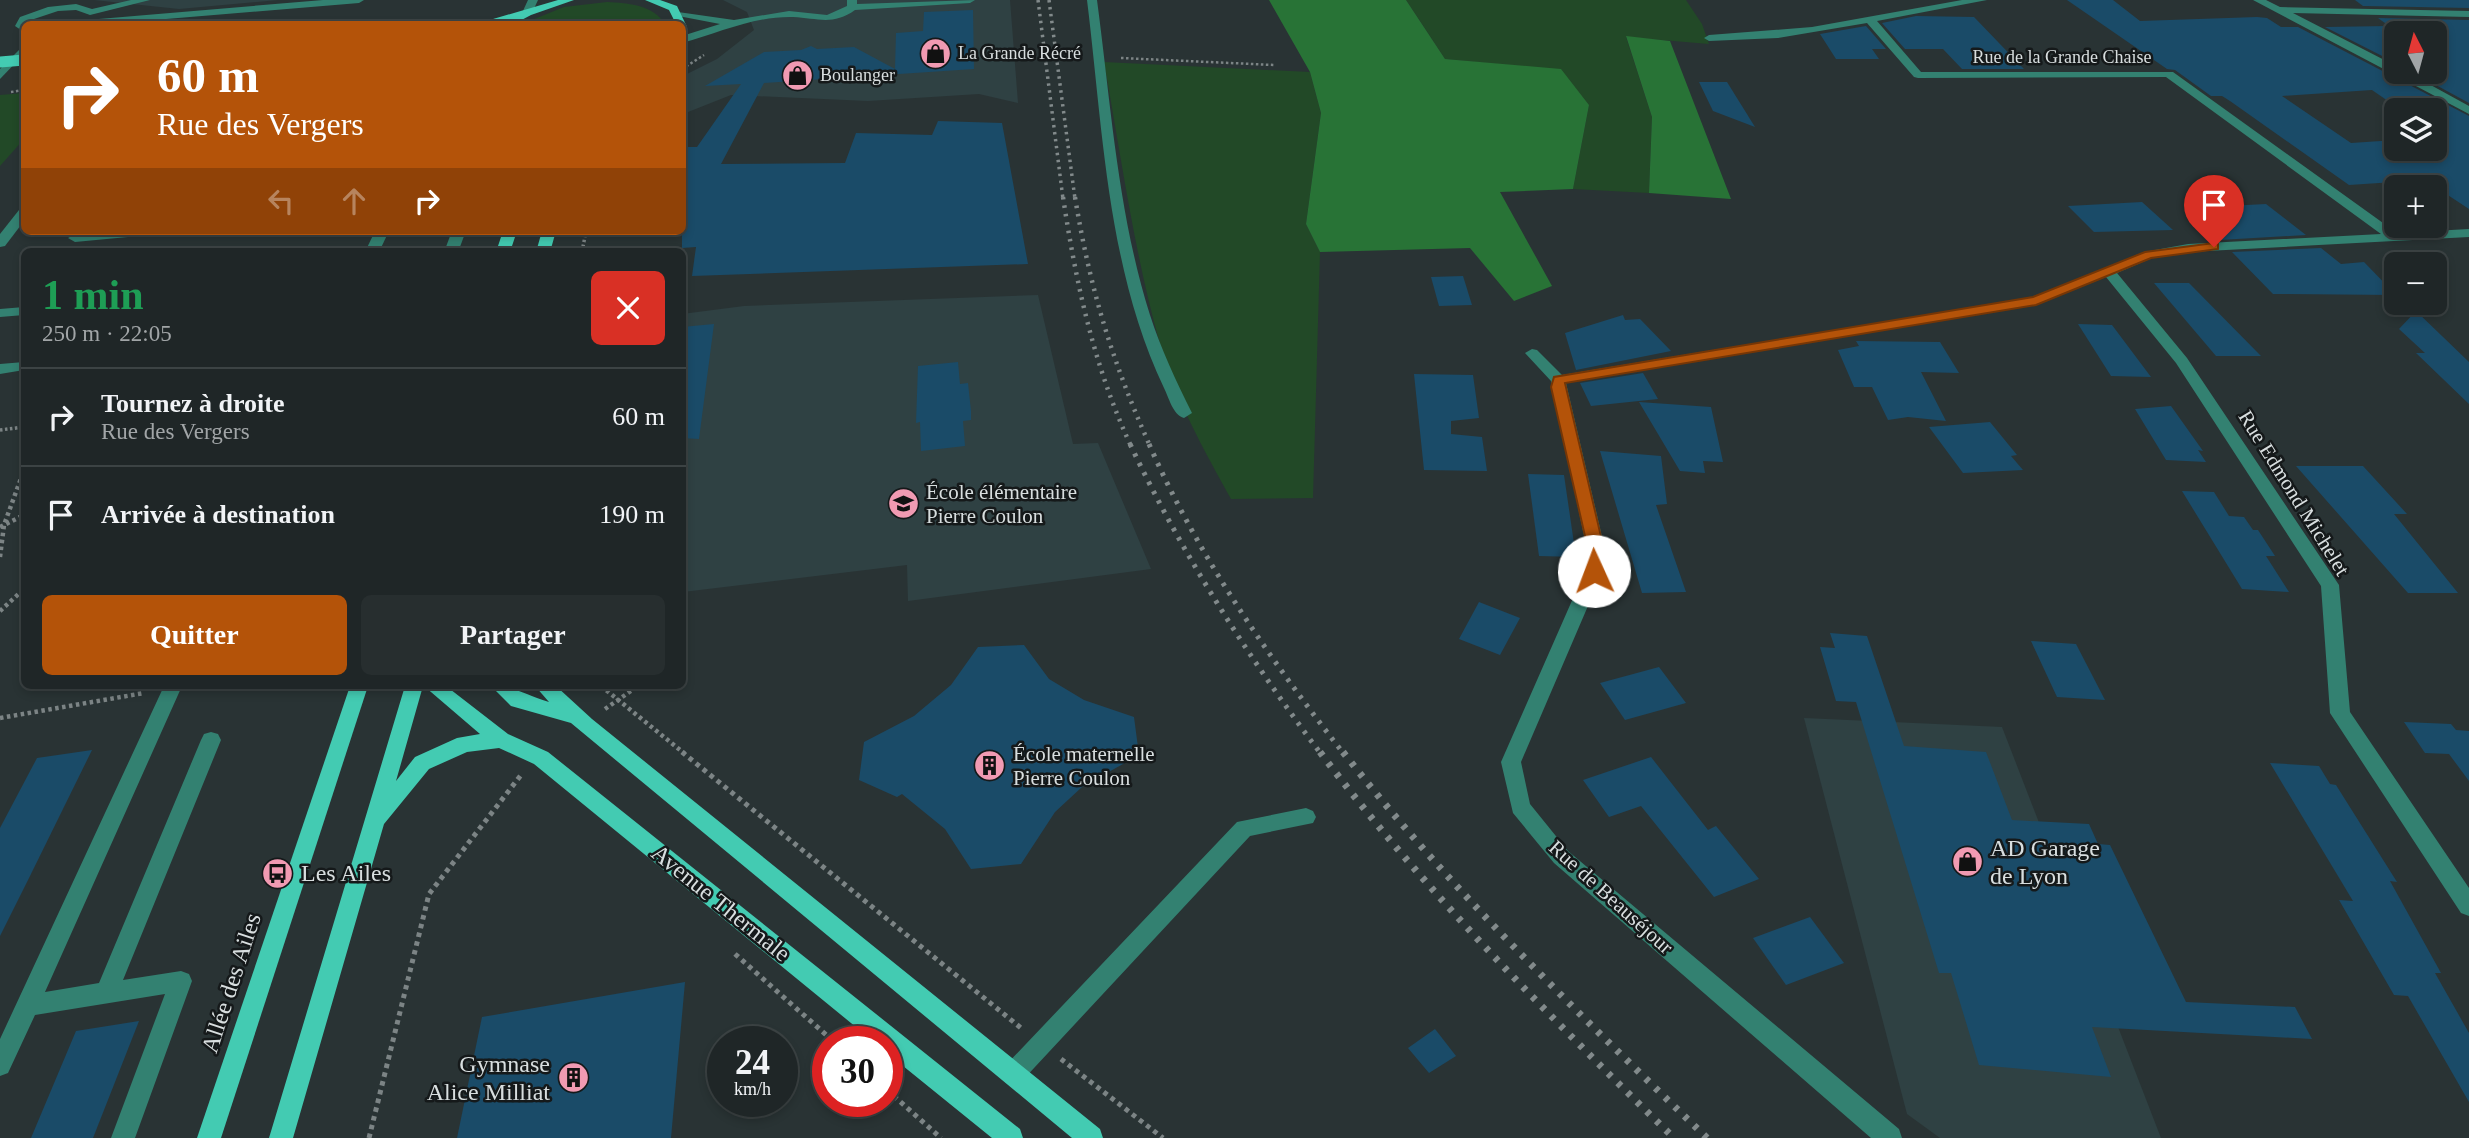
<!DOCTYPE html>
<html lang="fr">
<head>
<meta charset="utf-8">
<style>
  :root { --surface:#1f2627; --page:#272e2f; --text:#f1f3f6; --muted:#a1a5a7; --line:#3c4344; --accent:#b45309 }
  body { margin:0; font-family:"Times New Roman",serif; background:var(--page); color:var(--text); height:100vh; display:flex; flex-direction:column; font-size:26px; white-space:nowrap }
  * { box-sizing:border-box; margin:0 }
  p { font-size:23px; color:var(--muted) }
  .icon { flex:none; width:38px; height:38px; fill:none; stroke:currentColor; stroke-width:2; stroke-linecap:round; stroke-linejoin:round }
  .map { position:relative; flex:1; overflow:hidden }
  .details { position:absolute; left:21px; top:248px; width:665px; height:441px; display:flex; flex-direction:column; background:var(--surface); border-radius:10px; box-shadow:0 4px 10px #0003,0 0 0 2px var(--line) }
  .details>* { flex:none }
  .guide { position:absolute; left:21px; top:21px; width:665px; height:214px; border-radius:10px; box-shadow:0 4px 10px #0003,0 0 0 2px var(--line); background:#b45309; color:#fff; overflow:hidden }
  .needle { width:46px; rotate:354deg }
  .fabs { position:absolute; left:2384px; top:21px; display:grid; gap:14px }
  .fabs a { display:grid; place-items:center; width:63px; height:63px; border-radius:10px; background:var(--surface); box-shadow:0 4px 10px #0003,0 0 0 2px var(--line); font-size:35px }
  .speed { position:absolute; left:707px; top:1026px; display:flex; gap:14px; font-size:35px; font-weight:700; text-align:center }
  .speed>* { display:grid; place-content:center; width:91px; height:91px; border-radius:50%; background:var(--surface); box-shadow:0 4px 10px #0003,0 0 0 2px var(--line); line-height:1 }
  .speed small { font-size:18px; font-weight:400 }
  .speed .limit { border:10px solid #d22; background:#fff; color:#111 }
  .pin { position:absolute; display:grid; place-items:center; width:60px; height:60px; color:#fff; margin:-72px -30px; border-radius:50% 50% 50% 0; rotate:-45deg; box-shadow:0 0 7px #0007 }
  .pin .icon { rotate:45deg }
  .me { position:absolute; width:77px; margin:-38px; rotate:358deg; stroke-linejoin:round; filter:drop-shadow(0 0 5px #0008) }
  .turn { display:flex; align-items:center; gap:24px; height:147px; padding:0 21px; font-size:32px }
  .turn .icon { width:91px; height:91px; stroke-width:2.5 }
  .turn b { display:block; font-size:49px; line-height:60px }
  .lanes { display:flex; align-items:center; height:66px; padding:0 21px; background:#0003; justify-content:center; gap:35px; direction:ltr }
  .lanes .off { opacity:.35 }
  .round { display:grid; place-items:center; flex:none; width:74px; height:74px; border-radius:10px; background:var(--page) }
  .headline { display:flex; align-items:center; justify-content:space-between; height:119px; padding:0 21px }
  h1 { font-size:42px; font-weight:800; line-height:52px; color:#1e9e55 }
  .primary-button { display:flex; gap:14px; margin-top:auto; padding:14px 21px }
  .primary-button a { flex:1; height:80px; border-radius:10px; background:var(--accent); color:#fff; font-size:28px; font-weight:800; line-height:80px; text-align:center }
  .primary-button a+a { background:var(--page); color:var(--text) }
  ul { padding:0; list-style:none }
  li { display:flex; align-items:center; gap:21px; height:98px; padding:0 21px; border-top:2px solid var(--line) }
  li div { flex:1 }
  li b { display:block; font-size:26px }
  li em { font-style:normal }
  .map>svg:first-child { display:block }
</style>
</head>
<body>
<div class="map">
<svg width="2469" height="1138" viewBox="0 0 2469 1138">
  <rect width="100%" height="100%" fill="#293334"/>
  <!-- built -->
  <g fill="#2f4143">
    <path d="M94,0H278L179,9Z"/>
    <path d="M723,0H1010L1018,103L979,94L868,101L731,95L683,114V76L717,59L754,30L747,12Z"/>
    <path d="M1038,295L1073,444L1098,443L1151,569L908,601L907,565L683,592L682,314L744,306Z"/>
    <path d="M1804,718L2002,727L2161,1138H1940L1907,1114Z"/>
  </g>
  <!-- green -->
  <g fill="#224927">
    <path d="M1406,0H1686L1702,24L1709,44L1626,37L1652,117L1649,193L1573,189L1589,105L1561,70L1445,59Z"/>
    <path d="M607,2C629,3 653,5 665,24H522L564,7Z"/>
    <path d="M1104,62L1310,72L1321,113L1306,224L1320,252L1313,498L1231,499C1204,450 1175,399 1160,344C1134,252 1121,156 1104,62Z"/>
    <path d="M24,93V139L0,166V95Z"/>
  </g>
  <!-- forest -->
  <g fill="#287336">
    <path d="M1269,0H1406L1445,59L1561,69L1589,105L1573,189L1500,192L1552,286L1514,301L1470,248L1320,252L1306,224L1321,113L1310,72Z"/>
    <path d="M1626,36L1670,41L1731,199L1649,193L1652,117Z"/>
  </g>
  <!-- building -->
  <g fill="#1a4b68" fill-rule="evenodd">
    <path d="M2067,0H2113L2140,21L2257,17L2267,18L2281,27H2298L2469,116V209L2425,180L2349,185L2230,101L2222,96H2211L2175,70L2167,69ZM2372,90L2401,110H2434V133L2439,137H2434V149H2396V140L2351,143L2282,96Z"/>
    <path d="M2355,0H2469V8L2363,6Z"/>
    <path d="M973,10L974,69L764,83L721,164L845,163L856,133L932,135L938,121L1002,123L1028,264L692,276L696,247L682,248V147H697L741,84L705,86L764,52L801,50L811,46L817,49L854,47L895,69L896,33L923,31L924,12Z"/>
    <path d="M1916,16L1974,17L2024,69H1962L1943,49H1905L1882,23Z"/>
    <path d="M2378,18L2469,20V103L2412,72H2434V33H2396V63L2325,27L2389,26Z"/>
    <path d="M1866,26L1886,49H1872L1879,59H1836L1820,34Z"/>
    <path d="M1699,82H1727L1755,127L1713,111Z"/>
    <path d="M2142,202L2173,230L2094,232L2068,206Z"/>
    <path d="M2266,204L2306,235L2220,240L2189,208Z"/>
    <path d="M2321,248L2341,264L2364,262L2396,295L2273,294L2232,252Z"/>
    <path d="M1463,276L1472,305L1439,306L1431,277Z"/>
    <path d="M2154,283H2189L2261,356H2216Z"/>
    <path d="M2416,311L2469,362V404L2416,353H2425L2399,329Z"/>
    <path d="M1623,315L1625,320L1640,319L1671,351L1576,370L1565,333Z"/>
    <path d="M714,324L699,439L682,438V327Z"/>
    <path d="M2078,324L2112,325L2151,377L2111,376Z"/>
    <path d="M1856,341L1940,342L1959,373L1921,372L1946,421L1908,417L1888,420L1872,387H1854L1838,350L1859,346Z"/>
    <path d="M958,362L960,384L968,383L971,411V420L963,421L965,446L921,451L920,422L916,423L918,366Z"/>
    <path d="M1643,373L1658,399L1591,406L1580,383Z"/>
    <path d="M1414,374L1473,375L1479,418L1451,421V434L1482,437L1487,471L1424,470Z"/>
    <path d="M1639,402L1711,407L1723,462L1703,461L1705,473L1680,471Z"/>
    <path d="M2171,406L2203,451L2198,450L2206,462L2166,460L2135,409Z"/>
    <path d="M1990,422L2017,455L2011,456L2023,470L1963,473L1929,427Z"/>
    <path d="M1600,451L1661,456L1667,504L1656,505L1686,592L1642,593Z"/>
    <path d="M2296,466H2363L2407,514H2394L2458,593H2408Z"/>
    <path d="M1528,474L1564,475L1576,557L1539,556Z"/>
    <path d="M2182,491L2214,492L2229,516L2244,517L2253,530H2258L2275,556H2266L2289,592L2242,589Z"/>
    <path d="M1479,602L1520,618L1500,655L1459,639Z"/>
    <path d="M1830,633L1867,636L1904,746L1986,752L2012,820L2089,824L2098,844L2110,845L2186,1002L2295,1007L2312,1039L2092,1027L2111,1077L1979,1065L1951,973H1939L1856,702L1836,701L1820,647L1835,648Z"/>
    <path d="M2031,641L2076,644L2105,700L2057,697Z"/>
    <path d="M1024,645L1049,679L1084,700L1134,717L1139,755L1082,787L1055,812L1021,864L971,869L945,829L902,794L897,797L859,780L864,742L914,716L951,685L978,647Z"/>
    <path d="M1659,667L1686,703L1625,720L1600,683Z"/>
    <path d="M2404,722L2451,724L2456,730L2469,731V781L2449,754L2425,753Z"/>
    <path d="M92,750L29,878L0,936V828L37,758Z"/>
    <path d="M1651,757L1708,830L1716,826L1759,879L1714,897L1641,806L1609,817L1583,780Z"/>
    <path d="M2270,763L2319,766L2330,784L2336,785L2397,882L2390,881L2441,973H2435L2469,1033V1102L2408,996L2394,995L2339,900L2353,901Z"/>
    <path d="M1810,917L1844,963L1786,985L1753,938Z"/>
    <path d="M685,982L671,1138H457L482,1017Z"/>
    <path d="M139,1021L93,1138H31L76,1031Z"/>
    <path d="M1435,1029L1456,1056L1429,1073L1408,1048Z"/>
  </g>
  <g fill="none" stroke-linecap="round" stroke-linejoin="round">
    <!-- path-far3 -->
    <g stroke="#7c8485" stroke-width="2.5" stroke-dasharray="2.5 2.5" stroke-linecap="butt">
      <path d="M1121,58L1274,65"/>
      <path d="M682,69L704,55"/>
      <path d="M11,92L24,90"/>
    </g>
    <!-- path-far2 -->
    <g stroke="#7c8485" stroke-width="3.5" stroke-dasharray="2.5 2.5" stroke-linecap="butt">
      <path d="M582,252L586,231"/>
      <path d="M0,430L24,427"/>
    </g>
    <!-- path-far1 -->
    <g stroke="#7c8485" stroke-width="4.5" stroke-dasharray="3.5 3.5" stroke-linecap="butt">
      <path d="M0,527L24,515"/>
      <path d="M0,557L4,525L24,470"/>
      <path d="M0,611L24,589"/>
      <path d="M601,686L685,754"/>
      <path d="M605,709L638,686"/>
      <path d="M0,718L144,693"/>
    </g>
    <!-- path -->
    <g stroke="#7c8485" stroke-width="5" stroke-dasharray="4.5 4.5" stroke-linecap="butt">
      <path d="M682,752L1021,1028"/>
      <path d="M735,954L833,1041"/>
      <path d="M1061,1059L1163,1138"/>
      <path d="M887,1090L941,1138"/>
      <path d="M369,1138L429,894L521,775"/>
    </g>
    <!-- minor -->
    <g fill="#338171" fill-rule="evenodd">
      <path d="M131,0H150L90,15L76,10L58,11L28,21L24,32L15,26L20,17L48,7L76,4L92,9Z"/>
      <path d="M323,0H364L359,3L106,24H70L75,21Z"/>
      <path d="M528,0H538L532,13L527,16L522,13Z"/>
      <path d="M847,0H857V4L975,0L970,3L855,10C833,26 817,18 793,17C754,16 719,33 682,43V36L720,24L673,15L678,12L734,20L789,11L827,15L847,6Z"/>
      <path d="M1087,0H1097C1111,105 1118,214 1150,315C1161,349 1176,381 1192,413L1184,418C1173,415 1169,398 1164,388C1107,268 1103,130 1087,0Z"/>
      <path d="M1962,0H1987L1877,21L1921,72H2173L2397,233L2469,229V237L2188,252L2152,258L2117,273L2187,358L2339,585L2350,712L2469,888V916L2461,913L2330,713L2321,586L2176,363L2106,277L2036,305L1566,383L1604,545L1603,571L1521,762L1530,804L1568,851L1899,1129L1902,1138H1871L1554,863L1513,813L1501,762L1585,571L1586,545L1551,381L1525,353L1532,349L1537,350L1562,375L2033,297L2144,252L2188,244L2381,234L2166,77L1918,78L1914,77L1867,23L1778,38L1709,41L1704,38L1709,35L1812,27Z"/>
      <path d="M2253,0H2266L2280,7L2469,11V17L2293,13L2396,66V72H2407L2469,106V114Z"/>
      <path d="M24,45V54L0,79V69Z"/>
      <path d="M24,209V221L5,246L0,247V234L19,210Z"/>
      <path d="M107,231H156L149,235L75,242L68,238L75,234Z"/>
      <path d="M375,231H389L379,252H365Z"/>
      <path d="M452,231H466L458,252H444Z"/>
      <path d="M24,307V315L0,317V309Z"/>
      <path d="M24,362V370L0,374V364Z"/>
      <path d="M164,686H182L45,992L99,983L201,740L204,734L211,732L218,734L221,740L123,980L181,971L189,974L192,981L135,1138H111L165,994L35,1015L8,1073L0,1076V1039Z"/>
      <path d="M1306,808L1313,811L1316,817L1313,823L1250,836L1021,1082L1013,1086L1005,1082L1001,1074L1005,1066L1237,822Z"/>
    </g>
    <!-- major -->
    <g fill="#43cbb2" fill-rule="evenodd">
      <path d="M558,0H574L531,15L514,24H476Z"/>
      <path d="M645,0H660L677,6L687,27L682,30V24H676L669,10Z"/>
      <path d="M503,231H517L510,252H496Z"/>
      <path d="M542,231H556L550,252H536Z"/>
      <path d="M350,686H368L221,1138H197Z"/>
      <path d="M405,686H423L396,781L415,757L457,738L480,734L424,686H446L508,734L548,752L1020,1129L1023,1138H992L887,1053V1041H873L534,764L499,748L467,752L429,769L384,824L293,1138H269Z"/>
      <path d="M491,686C515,686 525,695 549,702L535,686H556L592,719L1100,1129L1103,1138H1072L571,723L511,706Z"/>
    </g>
    <!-- rail-far3 -->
    <g stroke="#828a8b" stroke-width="3.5" stroke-dasharray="2.5 4.5" stroke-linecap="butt">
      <path d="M1038,0L1063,199"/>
      <path d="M1049,0L1075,199"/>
    </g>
    <!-- rail-far2 -->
    <g stroke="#828a8b" stroke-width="4.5" stroke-dasharray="2.5 6" stroke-linecap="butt">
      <path d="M1063,197C1076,283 1094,367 1131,446"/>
      <path d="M1075,197C1090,289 1112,361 1150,446"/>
    </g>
    <!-- rail-far1 -->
    <g stroke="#828a8b" stroke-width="5" stroke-dasharray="3.5 7" stroke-linecap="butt">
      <path d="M1130,444C1182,554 1248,657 1321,754"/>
      <path d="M1149,444C1198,556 1269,658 1344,754"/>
    </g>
    <!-- rail -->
    <g stroke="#828a8b" stroke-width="7" stroke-dasharray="4.5 9" stroke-linecap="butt">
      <path d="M1320,752C1425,892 1549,1016 1674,1138"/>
      <path d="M1343,752C1452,892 1580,1015 1707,1138"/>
    </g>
    <!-- major-bridge -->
    <path stroke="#43cbb2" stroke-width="11" d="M0,62L24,60"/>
  </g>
  <!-- route -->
  <path fill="#b45309" stroke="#753606" stroke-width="2" d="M2214,243L2218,244V249L2151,258L2036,305L1565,383L1603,545L1600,575L1594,576L1586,571L1587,545L1551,387L1554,377L2033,297L2145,252Z"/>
  <!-- icons -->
  <defs>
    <symbol id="shop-disc" viewBox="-11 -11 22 22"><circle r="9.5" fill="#f19ab2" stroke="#15191a"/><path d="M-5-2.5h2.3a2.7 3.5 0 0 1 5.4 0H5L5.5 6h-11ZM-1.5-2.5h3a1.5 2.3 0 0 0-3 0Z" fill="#111"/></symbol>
    <symbol id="school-disc" viewBox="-11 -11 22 22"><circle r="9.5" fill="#f19ab2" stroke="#15191a"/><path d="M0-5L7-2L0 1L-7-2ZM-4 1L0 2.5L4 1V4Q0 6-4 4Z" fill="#111"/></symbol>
    <symbol id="building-disc" viewBox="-11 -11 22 22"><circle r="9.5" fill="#f19ab2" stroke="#15191a"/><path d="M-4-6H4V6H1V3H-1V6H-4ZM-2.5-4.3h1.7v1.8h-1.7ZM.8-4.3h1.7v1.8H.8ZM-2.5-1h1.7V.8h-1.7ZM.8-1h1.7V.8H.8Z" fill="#111"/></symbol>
    <symbol id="bus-disc" viewBox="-11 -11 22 22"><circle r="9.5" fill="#f19ab2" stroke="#15191a"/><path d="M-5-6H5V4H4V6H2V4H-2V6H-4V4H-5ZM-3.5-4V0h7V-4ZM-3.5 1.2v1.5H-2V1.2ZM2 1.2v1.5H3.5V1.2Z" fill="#111"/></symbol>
  </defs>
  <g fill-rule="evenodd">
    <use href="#shop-disc" x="918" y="36" width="35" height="35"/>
    <use href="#shop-disc" x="780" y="58" width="35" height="35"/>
    <use href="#school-disc" x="886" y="486" width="35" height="35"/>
    <use href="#building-disc" x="972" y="748" width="35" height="35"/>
    <use href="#shop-disc" x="1950" y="844" width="35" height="35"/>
    <use href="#bus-disc" x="260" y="856" width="35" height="35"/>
    <use href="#building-disc" x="556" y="1060" width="35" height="35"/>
  </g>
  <g text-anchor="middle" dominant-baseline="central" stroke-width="5" stroke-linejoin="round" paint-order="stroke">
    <!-- far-poi labels -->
    <g font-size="18" fill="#d8dedf" stroke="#15191a" text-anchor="start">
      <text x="958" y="53">La Grande Récré</text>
      <text x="820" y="75">Boulanger</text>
    </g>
    <!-- far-street labels -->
    <g font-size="18" fill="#d8dedf" stroke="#15191a">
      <text x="2062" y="57">Rue de la Grande Chaise</text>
    </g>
    <!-- poi labels -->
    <g font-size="21" fill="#d8dedf" stroke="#15191a" text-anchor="start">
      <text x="926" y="492">École élémentaire<tspan x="926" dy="24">Pierre Coulon</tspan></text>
      <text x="1013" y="754">École maternelle<tspan x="1013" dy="24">Pierre Coulon</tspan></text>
    </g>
    <!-- street labels -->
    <g font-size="21" fill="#d8dedf" stroke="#15191a">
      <text transform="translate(2294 493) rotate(58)">Rue Edmond Michelet</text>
      <text transform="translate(1611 897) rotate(42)">Rue de Beauséjour</text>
    </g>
    <!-- near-poi labels -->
    <g font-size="24" fill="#d8dedf" stroke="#15191a" text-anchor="start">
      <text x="1990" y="848">AD Garage<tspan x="1990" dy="28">de Lyon</tspan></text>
      <text x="301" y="873">Les Ailes</text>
      <text x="550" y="1064" text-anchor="end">Gymnase<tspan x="550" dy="28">Alice Milliat</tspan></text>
    </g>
    <!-- near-street labels -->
    <g font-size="24" fill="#d8dedf" stroke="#15191a">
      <text transform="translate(721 903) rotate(39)">Avenue Thermale</text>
      <text transform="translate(231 983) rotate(-72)">Allée des Ailes</text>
    </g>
  </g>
</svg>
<div class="fabs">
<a><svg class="needle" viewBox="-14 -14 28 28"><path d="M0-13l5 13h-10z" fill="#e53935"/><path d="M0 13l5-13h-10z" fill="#a1a5a7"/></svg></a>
<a><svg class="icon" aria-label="layers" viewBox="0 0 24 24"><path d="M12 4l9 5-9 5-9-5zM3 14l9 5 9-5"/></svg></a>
<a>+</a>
<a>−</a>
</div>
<div class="speed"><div>24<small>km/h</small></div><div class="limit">30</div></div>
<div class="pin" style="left:2214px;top:247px;background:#d93025"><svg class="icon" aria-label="arrive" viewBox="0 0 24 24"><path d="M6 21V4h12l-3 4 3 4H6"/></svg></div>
<svg class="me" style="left:1594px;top:571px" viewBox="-20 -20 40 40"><circle r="19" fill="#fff"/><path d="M0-13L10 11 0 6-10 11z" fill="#b45309"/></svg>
<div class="guide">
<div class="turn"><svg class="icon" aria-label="right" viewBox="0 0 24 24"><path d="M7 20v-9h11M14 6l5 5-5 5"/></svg><div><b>60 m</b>Rue des Vergers</div></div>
<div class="lanes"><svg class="icon off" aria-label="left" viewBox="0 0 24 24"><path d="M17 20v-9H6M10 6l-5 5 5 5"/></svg><svg class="icon off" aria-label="ahead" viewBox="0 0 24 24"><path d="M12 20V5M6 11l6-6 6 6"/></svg><svg class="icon" aria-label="right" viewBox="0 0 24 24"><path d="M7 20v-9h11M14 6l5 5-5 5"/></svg></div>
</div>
<section class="details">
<div class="headline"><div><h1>1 min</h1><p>250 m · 22:05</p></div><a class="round" style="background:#d93025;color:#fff"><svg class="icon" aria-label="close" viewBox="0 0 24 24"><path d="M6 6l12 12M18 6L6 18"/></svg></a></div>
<ul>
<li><svg class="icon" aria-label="right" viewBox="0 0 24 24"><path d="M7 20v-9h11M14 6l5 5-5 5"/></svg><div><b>Tournez à droite</b><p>Rue des Vergers</p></div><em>60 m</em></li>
<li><svg class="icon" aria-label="arrive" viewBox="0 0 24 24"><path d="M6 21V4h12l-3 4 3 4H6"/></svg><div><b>Arrivée à destination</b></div><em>190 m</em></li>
</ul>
<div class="primary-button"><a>Quitter</a><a>Partager</a></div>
</section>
</div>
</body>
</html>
